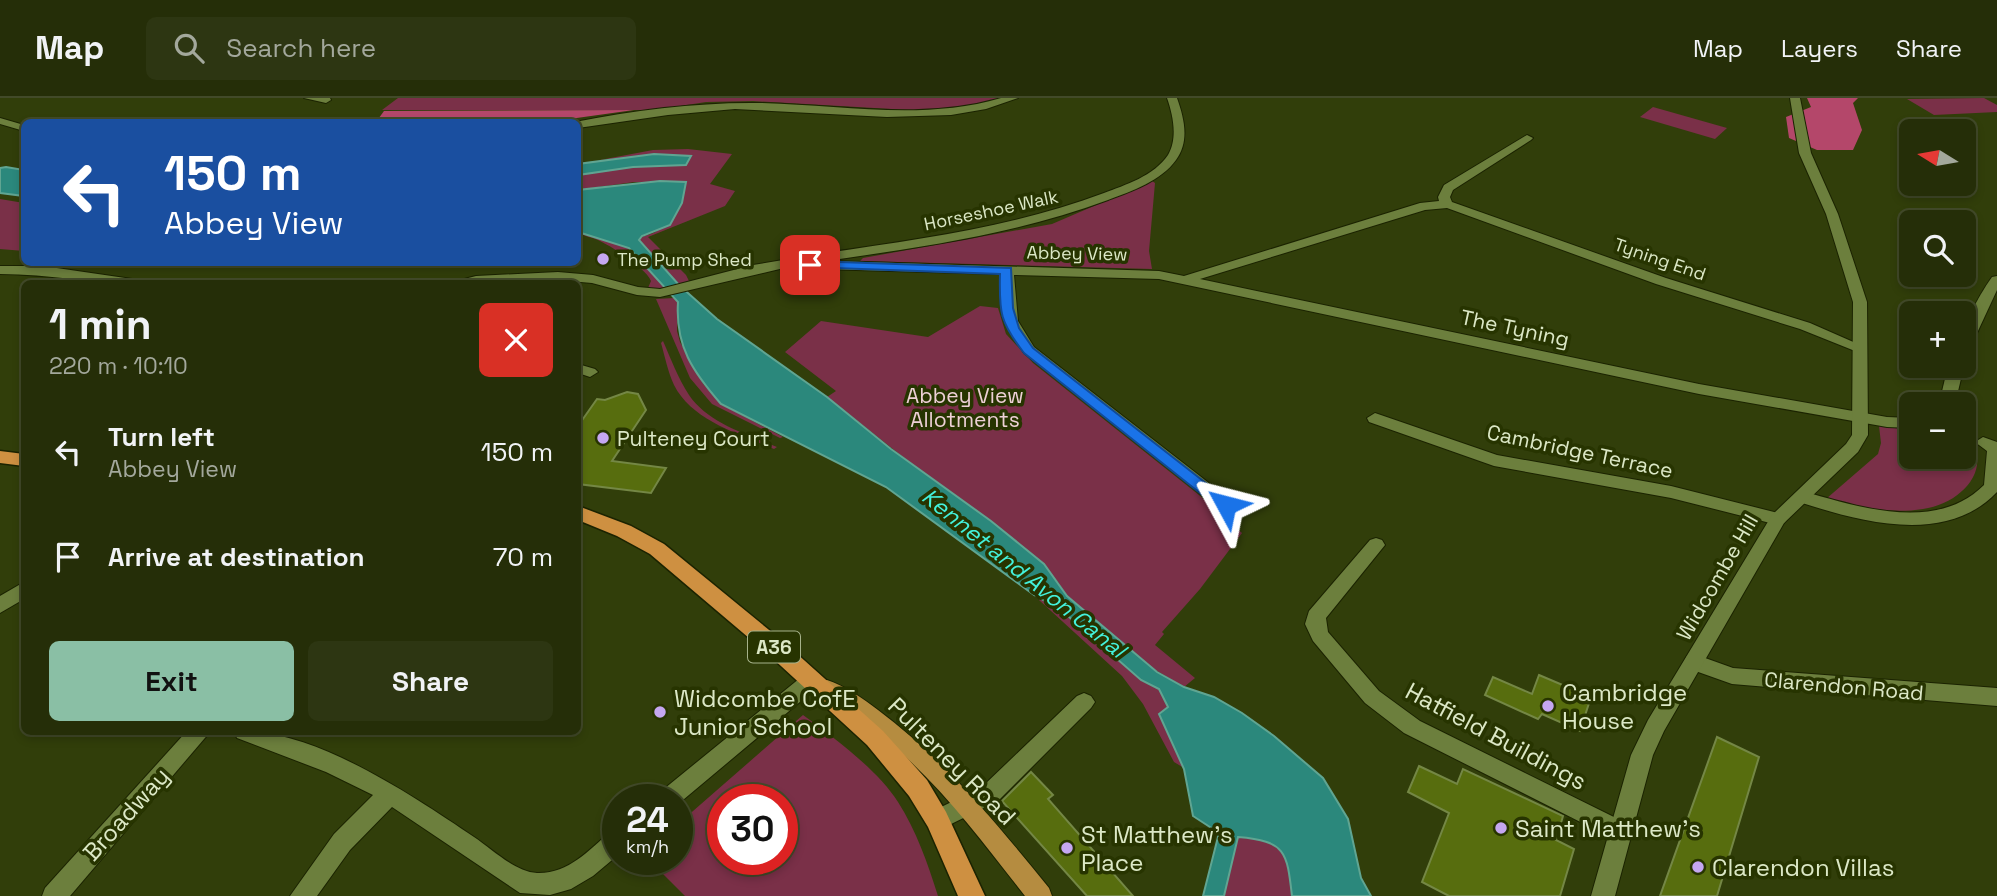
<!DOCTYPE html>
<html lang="en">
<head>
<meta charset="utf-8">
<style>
  :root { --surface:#252e08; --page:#2d3612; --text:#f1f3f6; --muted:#a3a89c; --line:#424a29; --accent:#8abfa5 }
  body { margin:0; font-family:"Space Grotesk",sans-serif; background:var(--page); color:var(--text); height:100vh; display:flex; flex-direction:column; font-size:26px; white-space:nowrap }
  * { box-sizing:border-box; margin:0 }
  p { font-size:23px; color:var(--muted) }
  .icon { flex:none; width:38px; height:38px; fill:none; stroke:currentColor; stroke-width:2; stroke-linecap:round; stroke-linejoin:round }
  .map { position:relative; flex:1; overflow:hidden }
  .sheet { position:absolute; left:21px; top:182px; width:560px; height:455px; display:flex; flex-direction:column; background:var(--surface); border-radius:10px; box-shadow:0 4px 10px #0003,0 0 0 2px var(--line) }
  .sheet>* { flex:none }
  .guide { position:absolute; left:21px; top:21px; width:560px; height:147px; border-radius:10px; box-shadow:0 4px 10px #0003,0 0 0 2px var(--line); background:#1a4fa0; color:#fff; overflow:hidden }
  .needle { width:46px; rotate:281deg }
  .fabs { position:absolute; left:1899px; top:21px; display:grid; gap:14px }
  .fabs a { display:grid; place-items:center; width:77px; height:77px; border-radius:10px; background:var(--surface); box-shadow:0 4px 10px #0003,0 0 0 2px var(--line); font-size:35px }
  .speed { position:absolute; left:602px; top:686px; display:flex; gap:14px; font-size:35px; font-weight:700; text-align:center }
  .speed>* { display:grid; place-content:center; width:91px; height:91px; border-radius:50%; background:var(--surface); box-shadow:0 4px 10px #0003,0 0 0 2px var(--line); line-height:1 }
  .speed small { font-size:18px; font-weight:400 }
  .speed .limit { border:10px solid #d22; background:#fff; color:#111 }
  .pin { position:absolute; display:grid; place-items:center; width:60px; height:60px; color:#fff; margin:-30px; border-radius:14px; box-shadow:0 4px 10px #0006 }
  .me { position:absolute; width:77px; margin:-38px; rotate:308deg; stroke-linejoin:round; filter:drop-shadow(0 0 5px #0008) }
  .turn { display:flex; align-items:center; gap:24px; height:147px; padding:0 28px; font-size:32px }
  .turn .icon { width:91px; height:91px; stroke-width:2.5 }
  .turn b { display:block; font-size:49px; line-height:60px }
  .round { display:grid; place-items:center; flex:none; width:74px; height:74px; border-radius:10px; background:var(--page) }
  .summary { display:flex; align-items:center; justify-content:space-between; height:119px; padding:0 28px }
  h1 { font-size:42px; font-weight:800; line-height:52px }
  .primary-button { display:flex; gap:14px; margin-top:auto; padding:14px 28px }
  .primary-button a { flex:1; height:80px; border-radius:10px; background:var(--accent); color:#111; font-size:28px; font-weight:800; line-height:80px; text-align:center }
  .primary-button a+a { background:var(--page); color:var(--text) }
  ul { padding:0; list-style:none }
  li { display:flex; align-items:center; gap:21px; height:105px; padding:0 28px }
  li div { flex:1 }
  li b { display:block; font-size:26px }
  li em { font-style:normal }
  header { display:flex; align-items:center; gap:42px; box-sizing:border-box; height:98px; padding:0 35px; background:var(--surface); border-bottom:2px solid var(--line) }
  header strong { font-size:33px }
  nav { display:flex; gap:38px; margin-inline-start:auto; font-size:24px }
  .search { width:490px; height:63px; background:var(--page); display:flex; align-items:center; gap:18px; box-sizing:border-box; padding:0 24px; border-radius:10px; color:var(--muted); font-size:26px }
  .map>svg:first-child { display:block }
</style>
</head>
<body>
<header>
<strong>Map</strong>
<div class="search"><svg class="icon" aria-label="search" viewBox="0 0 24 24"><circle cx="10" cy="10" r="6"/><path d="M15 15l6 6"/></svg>Search here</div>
<nav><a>Map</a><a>Layers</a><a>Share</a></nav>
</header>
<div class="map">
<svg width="1997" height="798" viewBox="0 0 1997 798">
  <rect width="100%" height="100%" fill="#313e0a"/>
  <!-- green -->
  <g fill="#7a3048" fill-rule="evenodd">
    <path d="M398,0H1000L958,11L926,13L753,3L706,4L655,12H382Z"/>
    <path d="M1984,0L1997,7V14L1934,17L1907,1Z"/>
    <path d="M1653,9L1727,30L1715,41L1640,19Z"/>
    <path d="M688,51L732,56L710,86L735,93L725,108L648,139L686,177L689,183L679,187L639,142C643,136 651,138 658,132C673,120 684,103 686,84H634L578,92V77L633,69L686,67L668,56L600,62L653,52Z"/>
    <path d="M1152,83L1155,85L1149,153L1152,171L860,163L863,160L1052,126Z"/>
    <path d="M0,101L24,105V153L0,151Z"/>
    <path d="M578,134L629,150L666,190H648L651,183C646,170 611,148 598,142C591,139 583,138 578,134Z"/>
    <path d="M674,200L678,204L677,233L680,244L704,287L721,306L783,339L780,340L712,306L690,280L656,201Z"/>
    <path d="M980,208L998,210L1006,236L1033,265L1199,397L1242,435L1200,491L1162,534L1164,536L1155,547L1195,580L1184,589L1152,570L1067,498L1058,484L991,423L922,374L827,299L836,293L785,254L821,223L928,239Z"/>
    <path d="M663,243C671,261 678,280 689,297C708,325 746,336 777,349L774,351C740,336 692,323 674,287C668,274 665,259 661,245Z"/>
    <path d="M1879,328L1911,332V359H1964V336C1997,366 1963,406 1923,411C1892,416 1856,410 1826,401L1878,356L1881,345Z"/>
    <path d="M1039,500L1060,511L1141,582L1159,591L1168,609L1159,616L1184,670L1174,664L1143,606L1122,578L1039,502Z"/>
    <path d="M803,617C834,640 877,671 898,704C916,732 928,766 938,798H685L648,761H677V727ZM723,702H782V761H723Z"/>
    <path d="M1237,739C1286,743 1287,753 1292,798H1224Z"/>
  </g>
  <!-- forest -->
  <g fill="#b4476a">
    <path d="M1807,0H1858L1853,5L1862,32L1853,52H1817L1789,40L1786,19L1811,9Z"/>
    <path d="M634,12L548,24H376L384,13Z"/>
  </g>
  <!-- water -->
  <g fill="#2b887c" stroke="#60a592" stroke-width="2">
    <path d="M654,56L691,58L686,67L633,69L578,77V66Z"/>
    <path d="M6,69L24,72V98L0,95V70Z"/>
    <path d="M660,83L686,84L682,105L670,127L642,138L639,142L679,187L717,221L827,299L891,351L991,423L1044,466L1067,498L1157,574L1184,589L1214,599L1242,615L1274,638L1323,680L1348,721L1361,780L1371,798H1292C1287,754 1286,743 1238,739L1224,798H1203L1219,735L1193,718L1184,671L1159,616L1168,609L1159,591L1141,582L1060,511L1034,497L886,389L721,306C693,274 675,248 678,204L629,150L578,134V92Z"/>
  </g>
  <!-- building -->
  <g fill="#576d0e" stroke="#748745" stroke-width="2">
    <path d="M627,294L638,296L646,312L612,363L666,370L651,395L578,386V328L597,301L605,302Z"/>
    <path d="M1539,577L1591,599L1580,633L1542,616L1538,621L1485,597L1493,579L1532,596Z"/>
    <path d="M1717,639L1759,659L1717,798H1660Z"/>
    <path d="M1419,668L1457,686L1463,671L1563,718L1556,742L1574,751L1560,798H1449L1422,784L1449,715L1408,694Z"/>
    <path d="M1031,674L1053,697L1048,701L1133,798H1087L1002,703Z"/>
  </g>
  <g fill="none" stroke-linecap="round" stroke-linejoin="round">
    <defs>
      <g id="minor">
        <path d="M304,0H330L331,2L326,5Z"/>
        <path d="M1001,0H1018L986,11L951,17L887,19L735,11L668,17L578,30V24H575C635,12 700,4 761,5C842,7 923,23 1001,0Z"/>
        <path d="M1167,0H1177C1184,20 1190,43 1176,62C1161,83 1132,93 1108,102C1017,136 922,149 826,163L819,159L826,155C920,141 1014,129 1104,95C1125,87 1154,78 1168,57C1178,40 1173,17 1167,0Z"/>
        <path d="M0,20L24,27V33L0,26Z"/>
        <path d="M1527,37L1533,40L1531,42L1453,92L1450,99L1452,104L1666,180L1810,225L1867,250L1860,254L1855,253L1800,231L1656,186L1447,110L1425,112L1200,181L1699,286L1887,319L1911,320V330L1887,329L1699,296L1159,181L1014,177L1018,223L1034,249L1232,403L1235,407L1232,411H1220L1024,255L1004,223L1000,176L784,170L660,199L637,197L592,185L558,182L445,186L476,178L558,174L593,177L638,189L660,191L753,167L795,160L801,162L1159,173L1184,178L1420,105L1439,103L1438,99L1444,87Z"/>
        <path d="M0,168H43L139,182L146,186C97,186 49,176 0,176Z"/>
        <path d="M1997,178V192L1971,248L1964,252C1964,224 1976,202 1992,179Z"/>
        <path d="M578,266L595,271L598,274L590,279L578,275Z"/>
        <path d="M1948,268H1964L1955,306H1939Z"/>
        <path d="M1375,315L1497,357L1671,388L1778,415L1784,417L1787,421L1784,425L1778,427L1671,400L1494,368L1369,324L1367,320Z"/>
        <path d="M1983,339L1997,344V394C1945,449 1858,423 1796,403L1793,399L1802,393C1859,409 1936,435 1984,387L1987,353L1975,344Z"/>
        <path d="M1376,440L1382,442L1385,447L1326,520L1328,534L1379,593L1420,623L1628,726L1632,733L1628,740L1620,744L1612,740L1404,635L1365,605L1313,543L1305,526L1309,513L1370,442Z"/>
        <path d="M24,484V501L0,515V498Z"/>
        <path d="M1694,556L1733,570L1997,590V608L1732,586L1687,570L1684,564L1687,558Z"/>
        <path d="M812,574L819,576L822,582L819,588L677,707V702H656L659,695L805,576Z"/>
        <path d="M1084,595L1091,598L1095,604L1091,610L998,703L945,729L937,732L929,729L925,722L929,715L982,689L1077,598Z"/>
        <path d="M186,634H210L70,798H42L45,790Z"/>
        <path d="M234,634C309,627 413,698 474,739C492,751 515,774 537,775C568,776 588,753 610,734L618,731V757L593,778L571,791L550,797L520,795L392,709L350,752L317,798H290L334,736L373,697L326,674L237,640Z"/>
      </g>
      <path id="tertiary" d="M1790,0H1800L1811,55L1838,116L1867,204L1868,337L1858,354L1784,425L1664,633L1653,657L1615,798H1591L1631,657L1648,622L1772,417L1846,346L1852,337L1853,204L1826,116L1799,55Z"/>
      <path id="primary" d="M827,582C845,588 862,600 878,612C944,661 997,726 1049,790L1052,798H1025C980,741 935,679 877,635C864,625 822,601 817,590L820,584Z"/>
      <g id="trunk">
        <path d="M0,353L24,356V368L0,365Z"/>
        <path d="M578,408L631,428L664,446L785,545L883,633L927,682L946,714L985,798H958L928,729L909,698L867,647L769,557L650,456L617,438L578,422Z"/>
      </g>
    </defs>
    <!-- minor casing -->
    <use href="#minor" stroke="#1b2301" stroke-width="2"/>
    <!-- tertiary casing -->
    <use href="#tertiary" stroke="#1b2301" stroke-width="2"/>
    <!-- primary casing -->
    <use href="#primary" stroke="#1b2301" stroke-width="2"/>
    <!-- trunk casing -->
    <use href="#trunk" stroke="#1b2301" stroke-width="3"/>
    <!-- minor -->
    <use href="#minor" fill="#6c7f3d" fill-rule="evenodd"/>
    <!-- tertiary -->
    <use href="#tertiary" fill="#6c7f3d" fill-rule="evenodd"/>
    <!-- primary -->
    <use href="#primary" fill="#b58c40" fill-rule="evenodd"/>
    <!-- trunk -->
    <use href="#trunk" fill="#ce9041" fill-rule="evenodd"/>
  </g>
  <!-- route -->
  <path fill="#1a73e8" stroke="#114b97" stroke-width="2" d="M810,163L1011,170L1013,210L1019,230L1033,250L1234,407L1232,411H1220L1024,255C1000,224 999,215 1000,176L806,169V164Z"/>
  <!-- markers -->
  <g fill="#c5a7f1" stroke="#273400" stroke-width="2.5">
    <circle cx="603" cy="161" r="7"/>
    <circle cx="603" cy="340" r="7"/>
    <circle cx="1548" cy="608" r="7"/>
    <circle cx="660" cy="614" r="7"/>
    <circle cx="1501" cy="730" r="7"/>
    <circle cx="1067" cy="750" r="7"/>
    <circle cx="1698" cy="769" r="7"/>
  </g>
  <g text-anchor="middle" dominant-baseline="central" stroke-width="7" stroke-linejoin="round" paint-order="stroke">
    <!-- far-street labels -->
    <g font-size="18" fill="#dce8c6" stroke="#273400">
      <text transform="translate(991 112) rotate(-12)">Horseshoe Walk</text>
      <text transform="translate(1077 155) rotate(1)">Abbey View</text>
      <text transform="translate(1660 161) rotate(19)">Tyning End</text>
    </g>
    <!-- far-poi labels -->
    <g font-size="18" fill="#dce8c6" stroke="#273400" text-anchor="start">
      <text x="617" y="161">The Pump Shed</text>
    </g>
    <!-- shield labels -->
    <rect fill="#273400" stroke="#a6b28b" stroke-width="2" x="748" y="533.5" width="52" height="31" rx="5"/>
    <g font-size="19" font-weight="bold" fill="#dce8c6">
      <text x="774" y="549">A36</text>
    </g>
    <!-- street labels -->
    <g font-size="21" fill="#dce8c6" stroke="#273400">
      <text transform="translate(1515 230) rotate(12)">The Tyning</text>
      <text transform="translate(1580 353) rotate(12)">Cambridge Terrace</text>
      <text transform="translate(1717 479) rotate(-60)">Widcombe Hill</text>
      <text transform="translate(1844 588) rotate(5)">Clarendon Road</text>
    </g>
    <!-- park labels -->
    <g font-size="21" fill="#eed0d6" stroke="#273400">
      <text x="965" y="297">Abbey View<tspan x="965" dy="24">Allotments</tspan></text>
    </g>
    <!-- poi labels -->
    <g font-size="21" fill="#dce8c6" stroke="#273400" text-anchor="start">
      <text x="617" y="340">Pulteney Court</text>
    </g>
    <!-- water labels -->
    <g font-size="23" font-style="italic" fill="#43f1db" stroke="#273400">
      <text transform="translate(1024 475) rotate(39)">Kennet and Avon Canal</text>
    </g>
    <!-- near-poi labels -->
    <g font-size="24" fill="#dce8c6" stroke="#273400" text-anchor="start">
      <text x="1562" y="594">Cambridge<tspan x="1562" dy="28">House</tspan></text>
      <text x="674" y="600">Widcombe CofE<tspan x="674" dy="28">Junior School</tspan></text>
      <text x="1515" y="730">Saint Matthew's</text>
      <text x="1081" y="736">St Matthew's<tspan x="1081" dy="28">Place</tspan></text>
      <text x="1712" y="769">Clarendon Villas</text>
    </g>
    <!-- near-street labels -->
    <g font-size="24" fill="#dce8c6" stroke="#273400">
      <text transform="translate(1496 638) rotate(28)">Hatfield Buildings</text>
      <text transform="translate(952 663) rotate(45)">Pulteney Road</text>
      <text transform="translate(126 716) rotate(-48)">Broadway</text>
    </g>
  </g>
</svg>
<div class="fabs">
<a><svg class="needle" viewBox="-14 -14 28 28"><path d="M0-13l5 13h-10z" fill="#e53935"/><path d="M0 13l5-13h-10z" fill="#a3a89c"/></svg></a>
<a><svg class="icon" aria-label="search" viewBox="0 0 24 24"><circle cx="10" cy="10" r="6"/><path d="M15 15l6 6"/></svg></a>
<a>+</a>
<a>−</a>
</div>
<div class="speed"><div>24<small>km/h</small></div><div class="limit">30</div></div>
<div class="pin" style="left:810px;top:167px;background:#d93025"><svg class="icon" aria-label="arrive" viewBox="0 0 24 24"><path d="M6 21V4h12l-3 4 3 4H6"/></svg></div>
<svg class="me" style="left:1226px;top:407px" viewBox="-20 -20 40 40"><path d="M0-17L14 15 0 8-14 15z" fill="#1a73e8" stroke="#fff" stroke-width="4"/></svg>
<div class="guide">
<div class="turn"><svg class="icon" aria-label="left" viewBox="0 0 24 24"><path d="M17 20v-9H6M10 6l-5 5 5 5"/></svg><div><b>150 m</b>Abbey View</div></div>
</div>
<section class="sheet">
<div class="summary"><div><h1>1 min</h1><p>220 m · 10:10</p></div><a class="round" style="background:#d93025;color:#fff"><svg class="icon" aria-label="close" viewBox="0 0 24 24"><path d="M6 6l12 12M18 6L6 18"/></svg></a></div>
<ul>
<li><svg class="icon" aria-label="left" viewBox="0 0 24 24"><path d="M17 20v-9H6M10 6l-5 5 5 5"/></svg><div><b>Turn left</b><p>Abbey View</p></div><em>150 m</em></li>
<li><svg class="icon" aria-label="arrive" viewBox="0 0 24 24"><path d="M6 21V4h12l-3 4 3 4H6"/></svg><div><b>Arrive at destination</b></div><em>70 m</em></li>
</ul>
<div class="primary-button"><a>Exit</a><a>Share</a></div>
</section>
</div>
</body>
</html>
